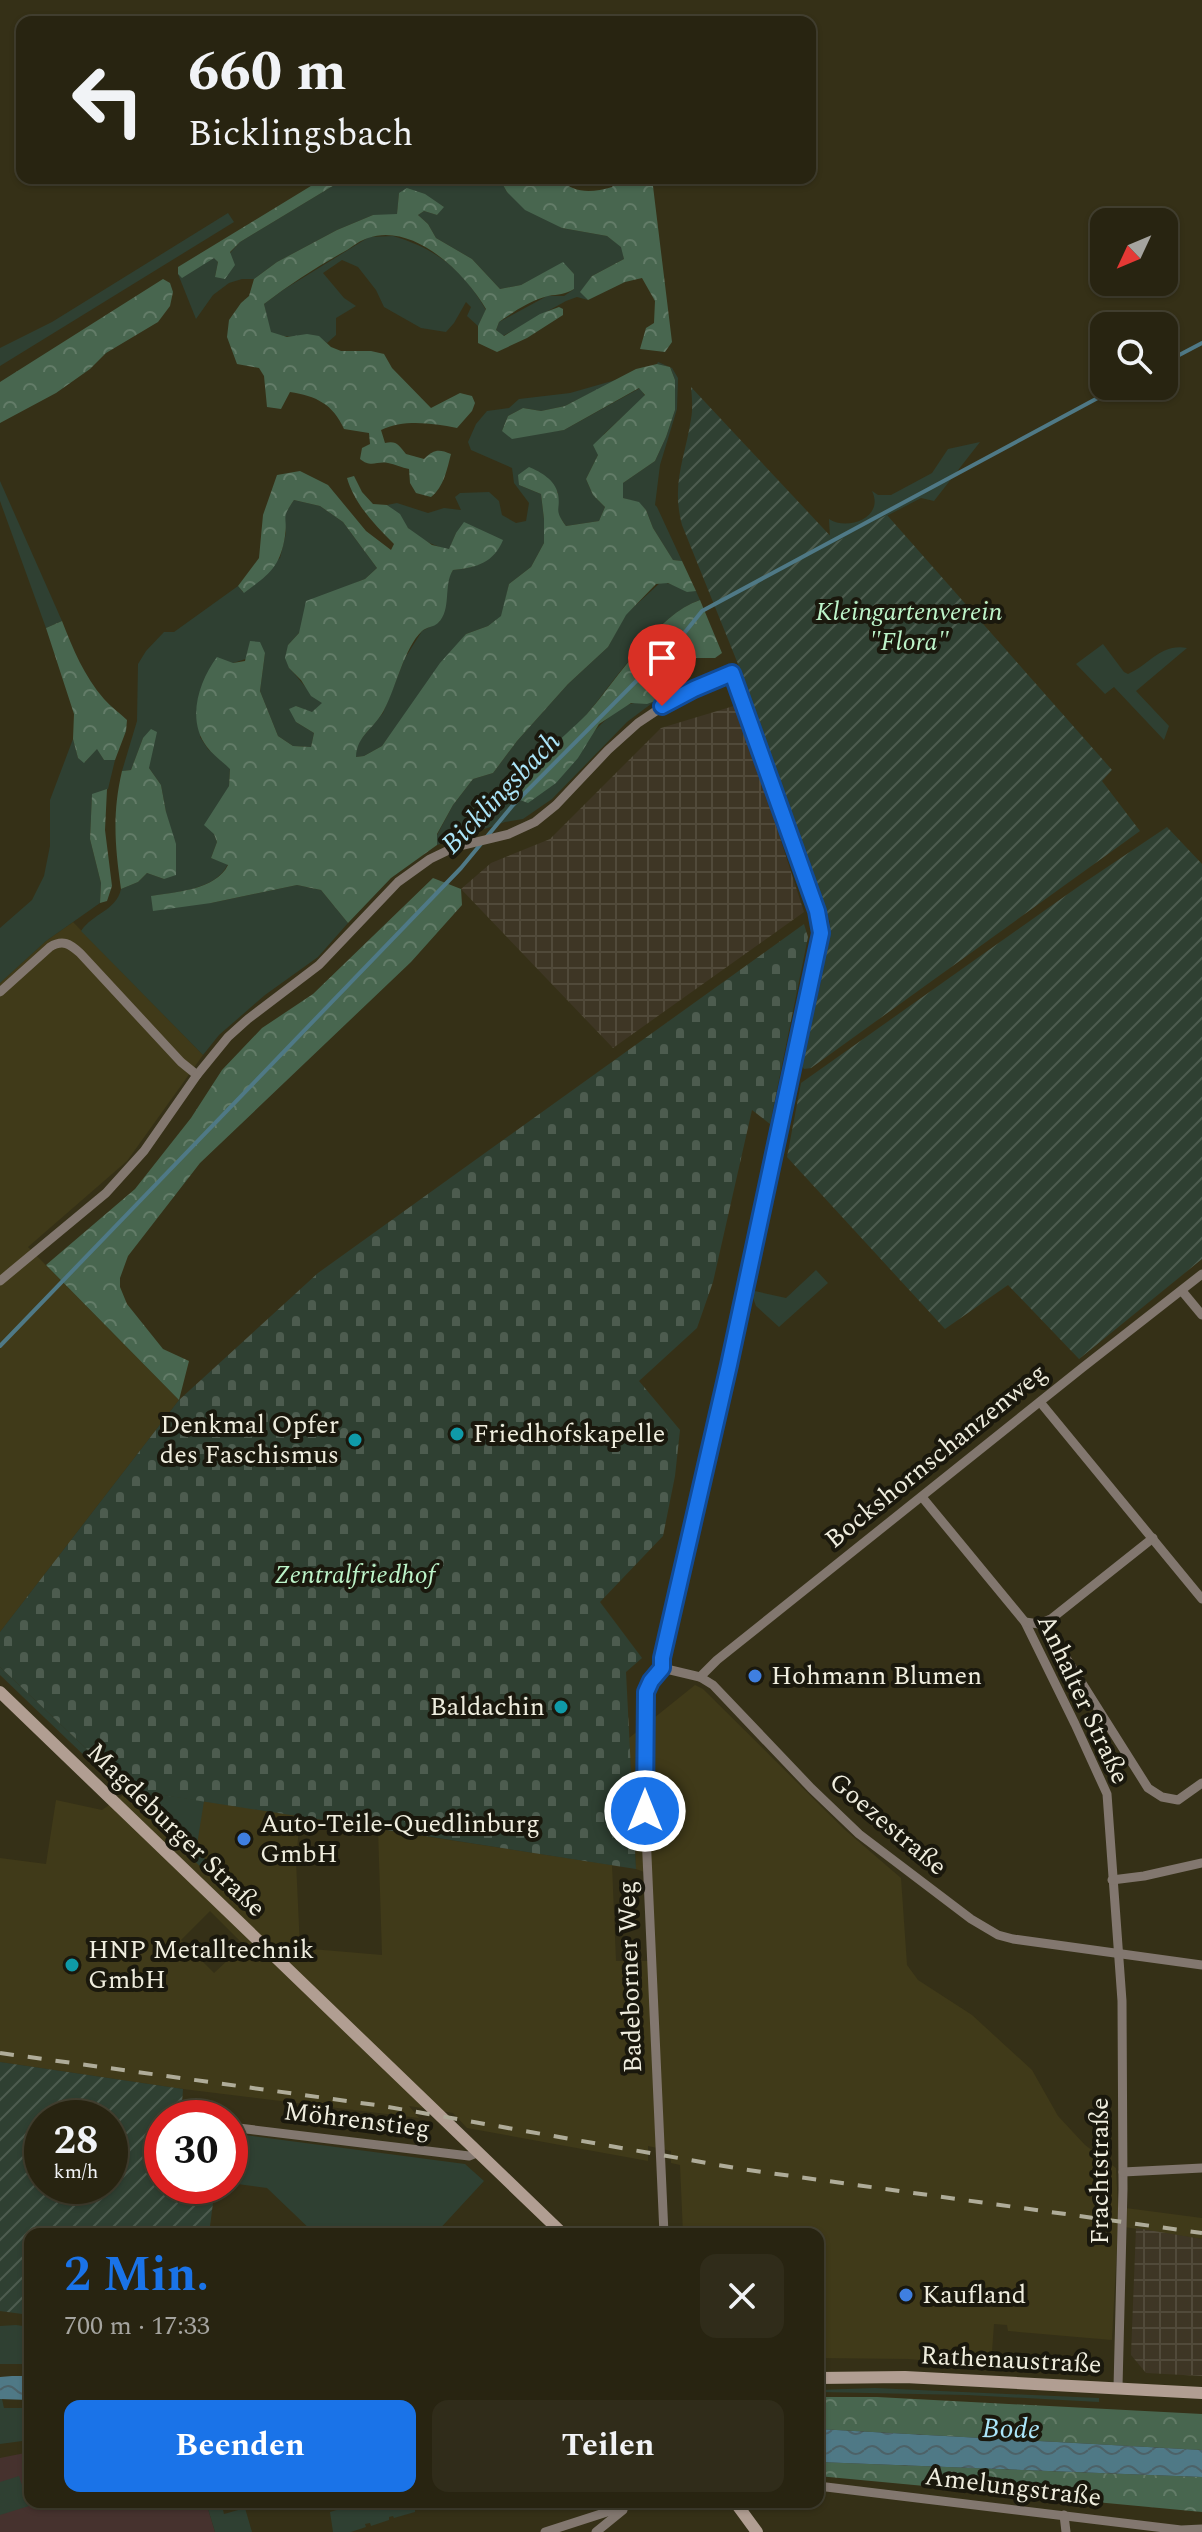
<!DOCTYPE html>
<html lang="de">
<head>
<meta charset="utf-8">
<style>
  :root { --surface:#282411; --page:#302c1a; --text:#f1f3f6; --muted:#a5a49f; --line:#444131; --accent:#1a73e8 }
  body { margin:0; font-family:Spectral,serif; background:var(--page); color:var(--text); height:100vh; display:flex; flex-direction:column; font-size:30px; white-space:nowrap }
  * { box-sizing:border-box; margin:0 }
  p { font-size:26px; color:var(--muted) }
  .icon { flex:none; width:44px; height:44px; fill:none; stroke:currentColor; stroke-width:2; stroke-linecap:round; stroke-linejoin:round }
  .map { position:relative; flex:1; overflow:hidden }
  .side { position:absolute; left:24px; top:2228px; width:800px; height:280px; display:flex; flex-direction:column; background:var(--surface); border-radius:16px; box-shadow:0 2px 6px #0004,0 0 0 2px var(--line) }
  .side>* { flex:none }
  .top-card { position:absolute; left:16px; top:16px; width:800px; height:168px; border-radius:16px; box-shadow:0 2px 6px #0004,0 0 0 2px var(--line); background:#282411; color:var(--text); overflow:hidden }
  .needle { width:52px; rotate:226deg }
  .buttons { position:absolute; left:1090px; top:208px; display:grid; gap:16px }
  .buttons a { display:grid; place-items:center; width:88px; height:88px; border-radius:16px; background:var(--surface); box-shadow:0 2px 6px #0004,0 0 0 2px var(--line); font-size:40px }
  .speed { position:absolute; left:24px; top:2100px; display:flex; gap:16px; font-size:40px; font-weight:700; text-align:center }
  .speed>* { display:grid; place-content:center; width:104px; height:104px; border-radius:50%; background:var(--surface); box-shadow:0 2px 6px #0004,0 0 0 2px var(--line); line-height:1 }
  .speed small { font-size:20px; font-weight:400 }
  .speed .limit { border:12px solid #d22; background:#fff; color:#111 }
  .pin { position:absolute; display:grid; place-items:center; width:68px; height:68px; color:#fff; margin:-82px -34px; border-radius:50% 50% 50% 0; rotate:-45deg; box-shadow:0 0 8px #0007 }
  .pin .icon { rotate:45deg }
  .me { position:absolute; width:88px; margin:-44px; rotate:0deg; stroke-linejoin:round; filter:drop-shadow(0 0 6px #0008) }
  .turn { display:flex; align-items:center; gap:28px; height:168px; padding:0 40px; font-size:36px }
  .turn .icon { width:104px; height:104px; stroke-width:2.5 }
  .turn b { display:block; font-size:56px; line-height:68px }
  .round { display:grid; place-items:center; flex:none; width:84px; height:84px; border-radius:16px; background:var(--page) }
  .headline { display:flex; align-items:center; justify-content:space-between; height:136px; padding:0 40px }
  h1 { font-size:48px; font-weight:700; line-height:60px; color:var(--accent) }
  .cta { display:flex; gap:16px; margin-top:auto; padding:16px 40px }
  .cta a { flex:1; height:92px; border-radius:16px; background:var(--accent); color:#fff; font-size:32px; font-weight:700; line-height:92px; text-align:center }
  .cta a+a { background:var(--page); color:var(--text) }
  .map>svg:first-child { display:block }
</style>
</head>
<body>
<div class="map">
<svg width="1202" height="2532" viewBox="0 0 1202 2532">
  <defs>
    <pattern id="industrial-grid" width="8" height="8" patternUnits="userSpaceOnUse" patternTransform="scale(2)"><rect width="8" height="8" fill="#3e3625"/><path d="M0 4h8M4 0v8" fill="none" stroke="#514a3a"/></pattern>
    <pattern id="forest-crowns" width="20" height="18" patternUnits="userSpaceOnUse" patternTransform="scale(2)"><rect width="20" height="18" fill="#48664f"/><path d="M2 6a3 3 0 1 1 6 0M12 15a3 3 0 1 1 6 0" fill="none" stroke="#637c68"/></pattern>
    <pattern id="cemetery-stones" width="16" height="16" patternUnits="userSpaceOnUse" patternTransform="scale(2)"><rect width="16" height="16" fill="#2f4032"/><path d="M2 7V4a2 2 0 0 1 4 0v3zM10 15v-3a2 2 0 0 1 4 0v3z" fill="#4d5c4f"/></pattern>
    <pattern id="garden-furrows" width="10" height="10" patternUnits="userSpaceOnUse" patternTransform="scale(2)"><rect width="10" height="10" fill="#2f4032"/><path d="M-1 1l2-2M0 10L10 0M9 11l2-2" fill="none" stroke="#4d5c4f"/></pattern>
    <pattern id="water-waves" width="16" height="10" patternUnits="userSpaceOnUse" patternTransform="scale(2)"><rect width="16" height="10" fill="#4f7986"/><path d="M0 5q4-4 8 0t8 0" fill="none" stroke="#4c6268"/></pattern>
  </defs>
  <rect width="100%" height="100%" fill="#353017"/>
  <!-- built -->
  <g fill="#403a19" fill-rule="evenodd">
    <path d="M73,922L203,1055L127,1161L28,1247L179,1400L0,1632V983L46,941Z"/>
    <path d="M695,1685L703,1689L844,1829L901,1878L907,1965L918,1980L972,2015L1032,2070L1058,2116L1085,2145L1116,2168L1118,2207L1202,2218V2239L1118,2226L1112,2340L1008,2331L1007,2325L994,2324L991,2366L908,2359L818,2358V2234H683L680,2165L671,2163V2151L648,2146V2161L467,2128L453,2113L409,2106L419,2118L183,2089L0,2062V1858L46,1864L56,1800L102,1810L130,1790L300,1816L296,1861L300,1948L382,1955L378,1829L612,1865L616,1961H648L644,1872L636,1869L629,1738ZM210,1911L244,1945L214,1973L181,1940Z"/>
  </g>
  <!-- industrial -->
  <g fill="url(#industrial-grid)">
    <path d="M737,705L804,912L613,1048L461,889L491,863L550,839L661,728Z"/>
    <path d="M1136,2228L1202,2239V2376L1146,2373L1131,2355Z"/>
  </g>
  <!-- medical -->
  <path fill="#46322e" d="M30,2452V2502H206L215,2532H0V2458Z"/>
  <!-- grass -->
  <g fill="#2f4032">
    <path d="M346,178H499L507,192L562,228L607,236L622,247L624,259L592,276L581,292L588,300L577,297L566,301L503,336L496,330L499,322L547,296H564L574,289V274L563,263L521,285L500,289L472,259L436,238L428,224L418,215L424,211L437,215L443,206L399,193L397,215H373L337,230L277,262L254,279H242L229,283L213,295L196,319L178,274L182,277L214,257L218,262L215,277L230,253L240,242Z"/>
    <path d="M228,213L234,222L0,366V348L52,322Z"/>
    <path d="M393,236C437,249 463,270 486,310L478,326L467,316L471,307L466,302L454,323L446,332L421,328L384,307L376,290L358,267L342,260L323,273L344,298L356,306L336,318V335L327,343C313,330 301,339 285,336C280,336 275,334 270,332L264,304L283,290L369,237Z"/>
    <path d="M658,362L672,368L678,378L677,409L660,465L655,505L657,507L682,561L673,560L653,528L646,510L639,503L623,498V483L655,461L666,437L675,410V380L670,367L657,364Z"/>
    <path d="M619,379L565,406L541,411L523,408L508,416L502,431L541,433L564,430L640,388L645,396L604,434L598,455L586,479L593,495L605,507L599,521L566,526L557,513L558,492L519,485L541,494L544,519V543L531,567L509,584L502,616L488,626L466,634L382,746L364,756L356,757V745L383,713L405,658L422,631L439,622L444,611L448,578L453,570C476,568 493,562 502,540L483,532L456,533L449,550C435,546 420,540 409,529C399,520 401,515 387,505L397,503L428,513L444,508L461,510L455,497L460,493L489,492L499,501L502,515L516,523L526,521L529,503L514,483L512,468L471,450L468,442L476,424L487,411L509,408L519,399L570,393Z"/>
    <path d="M980,442L934,501L921,498L781,571L830,538L829,519C847,531 885,518 872,491L878,495H891L932,473L948,449Z"/>
    <path d="M0,481L62,621L46,628L0,501Z"/>
    <path d="M294,500L320,506L343,522L377,568L365,579L338,590L288,645L289,668C301,680 309,694 323,703L312,713L296,706V722L314,733L311,747L293,746L278,736L260,691L265,653L233,663L200,737L208,749L230,768L229,786L214,834L217,842L211,858L228,864C216,890 176,892 152,896L211,903L297,885L321,890L348,923L318,957L265,995L219,1035L203,1055L81,931C93,913 116,911 121,889L138,882L147,873L164,879L166,812L161,785L149,768L143,738L131,770L122,771L137,721L138,664L146,651L164,632H174L238,586L243,592L280,558L286,533L284,515Z"/>
    <path d="M661,582C674,583 683,592 696,591L700,600C658,614 616,679 588,713C576,727 561,739 548,752L578,758C584,738 611,711 630,704C638,701 647,704 655,701L627,722L552,799L523,819L505,822L437,845V835L453,805L473,779L493,773L517,741L568,684L608,647L625,615Z"/>
    <path d="M1103,644L1124,672L1128,674C1149,665 1161,643 1187,648L1136,691L1169,726L1164,740L1114,687L1105,694L1076,664Z"/>
    <path d="M73,739L78,758L85,762L97,748L104,760H115L108,789L92,795L90,839L101,883L100,903L46,941L0,983V928L32,900L44,876L50,846V800Z"/>
    <path d="M816,1270L828,1283L779,1327L756,1306L750,1290L786,1298Z"/>
    <path d="M0,1667L130,1790L204,1801L196,1851L242,1892L238,1895H230L0,1675Z"/>
    <path d="M230,2133L465,2164L484,2181L435,2234H315L267,2188L230,2183Z"/>
    <path d="M16,2325L30,2327V2364H0V2326Z"/>
    <path d="M875,2388L1099,2398V2402L967,2395L818,2392V2390Z"/>
    <path d="M0,2399H2L4,2408H30V2440L0,2444Z"/>
    <path d="M19,2476L29,2506L0,2515V2482Z"/>
    <path d="M206,2502H221L224,2514L245,2508L252,2532H215Z"/>
    <path d="M362,2502H441L442,2503L420,2510L419,2507L415,2508V2512L394,2518L393,2516L389,2517V2520L371,2526L370,2523L365,2524L366,2527L351,2532H333L330,2512Z"/>
  </g>
  <!-- forest -->
  <g fill="url(#forest-crowns)">
    <path d="M324,178H346L240,242L230,252L235,265L225,279L215,277L218,262L214,258L182,278L178,274V267Z"/>
    <path d="M499,178H557C575,194 591,193 612,187L618,178H652L672,342L665,352L640,349L646,328L654,323L655,301L642,278L625,282L588,300L580,292L592,276L624,259L621,247L607,236L562,228L525,210L507,192Z"/>
    <path d="M407,188L425,194L444,207L437,215L424,211L418,215L428,224L436,238L472,259L500,289L521,285L563,262L574,274V289C564,295 559,294 548,296C531,300 513,312 499,322L496,330L504,336L540,314L559,307L563,309V315L527,338L497,352L478,343V326L486,309C466,274 414,222 368,238C361,240 353,246 347,250C318,266 290,284 264,304L271,332L287,337L307,334L319,336L331,347L341,351H371L384,354L392,368L431,408L460,393L472,396L475,403L472,411L457,428C432,423 404,419 381,430L385,443C396,440 399,445 406,454L424,459C434,449 439,449 451,454C447,469 444,487 431,497L416,493L410,483L409,469C402,468 395,464 388,463C376,461 371,468 360,459L362,448L370,444L369,433L344,429C333,404 316,396 290,392L281,409L267,407L264,376L259,368L237,364L227,337L229,320L241,303L249,296L254,279L277,262L337,230L373,215L397,214L399,193Z"/>
    <path d="M163,279L170,283L173,292L170,306L158,322L106,353L90,369L56,393L0,423V382Z"/>
    <path d="M657,364L670,367L675,380V410L666,437L655,461L623,483V498L639,502L646,510L653,528L673,560L682,561L696,591L687,592L668,583L656,584L626,615L608,647L568,684L517,741L493,773L473,779L453,805L437,834V845L391,878L348,923L321,890L297,885L211,903L153,911L151,896C175,892 216,890 228,865L211,858L217,842L214,834L204,825L229,786L230,769C223,762 213,755 207,747C186,720 199,681 217,657L233,663L245,661L250,641L260,642L265,653L260,691L278,736L293,746L311,747L314,733L296,722L289,709L296,706L312,712L322,703L311,696L301,680L289,668L285,658L288,645L299,633L306,601L365,579L377,568L343,522L320,506L294,500C280,520 288,516 285,536C280,568 268,575 244,593L238,586L259,558L263,515L277,475L300,471L328,485L366,531L391,550L394,544C375,525 355,505 347,478L354,476L362,492L373,504L387,505L400,514L408,528L432,545L449,549L456,533L464,522L503,540C494,562 477,568 453,570C443,585 452,610 438,623C434,627 426,627 422,631C404,648 396,688 384,710C374,729 357,735 356,757L364,756L382,746L440,663L466,634L488,626L501,616L509,584L531,567L544,543V519L541,494L519,485L518,475L529,467C541,472 555,480 558,494C561,511 553,508 566,526L599,521L605,507L593,495L586,479L598,455L593,445L645,395L639,388L564,430L512,439L502,431L508,416L523,408L541,411L565,406L636,369Z"/>
    <path d="M700,600L722,653L715,658H692L680,667L667,691L655,701L647,704L631,703L599,724L578,758L556,783L528,803L520,800L519,795C528,781 537,767 547,754C558,739 574,728 587,714C617,680 657,614 700,600Z"/>
    <path d="M62,621C73,649 84,676 104,699C111,707 120,713 127,720L126,731L115,760H104L97,749L84,763L78,758L73,739L74,714L46,628Z"/>
    <path d="M151,729L157,732L149,768L161,785L166,812L176,844V875L164,879L147,873L138,882L121,889C115,846 112,814 122,771L131,770L143,738Z"/>
    <path d="M107,789L105,830L112,886L107,901L100,903L101,883L90,839L92,794Z"/>
    <path d="M433,878L461,889L462,905L411,962L200,1163L128,1256L120,1278V1287L127,1304L163,1349L189,1361L179,1400L46,1265L135,1189L191,1118L222,1070L262,1028L313,994Z"/>
    <path d="M818,2397H877L1202,2414V2450L818,2429Z"/>
    <path d="M818,2462L1202,2477V2512L818,2476Z"/>
  </g>
  <!-- cemetery -->
  <path fill="url(#cemetery-stones)" d="M804,924L808,937L770,1124L752,1110L713,1282L697,1328L639,1381L680,1430L675,1476L663,1536L600,1602L642,1658L626,1672L636,1869L130,1790L0,1667V1632L179,1400L318,1273Z"/>
  <!-- garden -->
  <g fill="url(#garden-furrows)" fill-rule="evenodd">
    <path d="M691,387L836,542L887,515L1112,770L1102,781L1140,831L811,1068L804,1069L802,1066L821,981L830,922L744,679L682,525C671,484 685,458 691,419C693,409 692,397 691,387Z"/>
    <path d="M1167,827L1202,864V1259L1079,1359L1008,1285L945,1329L787,1157L801,1083L1082,884Z"/>
    <path d="M0,2062L183,2089L181,2118H162V2186L215,2187L209,2234H30V2315L0,2311ZM110,2118V2186H42V2118Z"/>
  </g>
  <!-- water -->
  <g fill="url(#water-waves)">
    <path d="M12,2376H30V2400L0,2399V2377Z"/>
    <path d="M818,2429L1202,2450V2477L818,2462Z"/>
  </g>
  <g fill="none" stroke-linecap="round" stroke-linejoin="round">
    <!-- stream -->
    <g stroke="#4f7986" stroke-width="4">
      <path d="M1164,363L1202,343"/>
      <path d="M0,1346L461,868L513,805L686,631L702,611L1120,386"/>
    </g>
    <!-- street -->
    <g stroke="#82776f" stroke-width="9">
      <path d="M0,992L50,947C63,939 70,944 80,953L181,1062L197,1075"/>
      <path d="M0,1281L106,1193L144,1151L197,1075L228,1037L248,1019L319,965L398,882L430,859L455,847L509,834L535,822L556,805L608,750L638,723L674,699L732,673L817,911L821,933L740,1314L662,1658V1668L651,1681L645,1699L646,1834L664,2234"/>
      <path d="M1182,1291L1202,1315"/>
      <path d="M1040,1402L1202,1599"/>
      <path d="M922,1497L1025,1622L1075,1724L1107,1794L1122,2001L1123,2189L1118,2387"/>
      <path d="M1025,1622L1039,1624L1051,1619L1153,1538"/>
      <path d="M1044,1623L1148,1788L1162,1797L1178,1800L1202,1783"/>
      <path d="M662,1668L700,1677L713,1685L811,1788L859,1834L971,1919L998,1935L1013,1939L1202,1965"/>
      <path d="M700,1677L717,1660L1082,1368L1202,1274"/>
      <path d="M1112,1880L1144,1876L1202,1863"/>
      <path d="M230,2127L469,2156L479,2152"/>
      <path d="M1123,2172L1202,2168"/>
      <path d="M818,2486L1181,2530L1202,2529"/>
      <path d="M1064,2515L1066,2532"/>
      <path d="M545,2532L638,2502"/>
      <path d="M596,2532L623,2510"/>
    </g>
    <!-- secondary -->
    <g stroke="#b19e92" stroke-width="12">
      <path d="M0,1692L563,2234"/>
      <path d="M818,2378L905,2377L1202,2393"/>
      <path d="M735,2502L757,2532"/>
    </g>
    <!-- rail -->
    <path stroke="#afac99" stroke-width="4" stroke-dasharray="14 14" stroke-linecap="butt" d="M0,2053L383,2106L741,2169L1202,2233"/>
  </g>
  <g fill="none" stroke-linecap="round" stroke-linejoin="round">
    <defs>
      <path id="route" d="M645,1811L646,1692L651,1681L662,1668V1658L729,1365L821,933L817,911L732,673L694,689L662,706"/>
    </defs>
    <!-- route casing -->
    <use href="#route" stroke="#114b97" stroke-width="20"/>
    <!-- route -->
    <use href="#route" stroke="#1a73e8" stroke-width="14"/>
  </g>
  <!-- markers -->
  <g fill="#0f9aa8" stroke="#1a180d" stroke-width="3">
    <circle cx="457" cy="1434" r="8"/>
    <circle cx="355" cy="1440" r="8"/>
    <circle cx="561" cy="1707" r="8"/>
    <circle cx="72" cy="1965" r="8"/>
  </g>
  <g fill="#3f7fe0" stroke="#1a180d" stroke-width="3">
    <circle cx="755" cy="1676" r="8"/>
    <circle cx="244" cy="1839" r="8"/>
    <circle cx="906" cy="2295" r="8"/>
  </g>
  <g text-anchor="middle" dominant-baseline="central" stroke-width="8" stroke-linejoin="round" paint-order="stroke">
    <!-- park labels -->
    <g font-size="26" font-style="italic" fill="#bdf4c9" stroke="#1a180d">
      <text x="909" y="612">Kleingartenverein<tspan x="909" dy="30">"Flora"</tspan></text>
      <text x="355" y="1575">Zentralfriedhof</text>
    </g>
    <!-- poi labels -->
    <g font-size="26" fill="#efedde" stroke="#1a180d" text-anchor="start">
      <text x="339" y="1425" text-anchor="end">Denkmal Opfer<tspan x="339" dy="30">des Faschismus</tspan></text>
      <text x="473" y="1434">Friedhofskapelle</text>
      <text x="771" y="1676">Hohmann Blumen</text>
      <text x="545" y="1707" text-anchor="end">Baldachin</text>
      <text x="260" y="1824">Auto-Teile-Quedlinburg<tspan x="260" dy="30">GmbH</tspan></text>
      <text x="88" y="1950">HNP Metalltechnik<tspan x="88" dy="30">GmbH</tspan></text>
      <text x="922" y="2295">Kaufland</text>
    </g>
    <!-- street labels -->
    <g font-size="26" fill="#efedde" stroke="#1a180d">
      <text transform="translate(936 1456) rotate(-39)">Bockshornschanzenweg</text>
      <text transform="translate(1083 1699) rotate(65)">Anhalter Straße</text>
      <text transform="translate(888 1824) rotate(40)">Goezestraße</text>
      <text transform="translate(176 1830) rotate(44)">Magdeburger Straße</text>
      <text transform="translate(630 1977) rotate(-92)">Badeborner Weg</text>
      <text transform="translate(357 2120) rotate(7)">Möhrenstieg</text>
      <text transform="translate(1100 2171) rotate(-90)">Frachtstraße</text>
      <text transform="translate(1011 2360) rotate(3)">Rathenaustraße</text>
      <text transform="translate(1013 2487) rotate(7)">Amelungstraße</text>
    </g>
    <!-- water labels -->
    <g font-size="28" font-style="italic" fill="#abe5f9" stroke="#1a180d">
      <text transform="translate(501 793) rotate(-46)">Bicklingsbach</text>
      <text transform="translate(1011 2429) rotate(1)">Bode</text>
    </g>
  </g>
</svg>
<div class="buttons">
<a><svg class="needle" viewBox="-14 -14 28 28"><path d="M0-13l5 13h-10z" fill="#e53935"/><path d="M0 13l5-13h-10z" fill="#a5a49f"/></svg></a>
<a><svg class="icon" aria-label="search" viewBox="0 0 24 24"><circle cx="10" cy="10" r="6"/><path d="M15 15l6 6"/></svg></a>
</div>
<div class="speed"><div>28<small>km/h</small></div><div class="limit">30</div></div>
<div class="pin" style="left:662px;top:706px;background:#d93025"><svg class="icon" aria-label="arrive" viewBox="0 0 24 24"><path d="M6 21V4h12l-3 4 3 4H6"/></svg></div>
<svg class="me" style="left:645px;top:1811px" viewBox="-20 -20 40 40"><circle r="17" fill="#1a73e8" stroke="#fff" stroke-width="3"/><path d="M0-11L8 9 0 5-8 9z" fill="#fff"/></svg>
<div class="top-card">
<div class="turn"><svg class="icon" aria-label="left" viewBox="0 0 24 24"><path d="M17 20v-9H6M10 6l-5 5 5 5"/></svg><div><b>660 m</b>Bicklingsbach</div></div>
</div>
<section class="side">
<div class="headline"><div><h1>2 Min.</h1><p>700 m · 17:33</p></div><a class="round"><svg class="icon" aria-label="close" viewBox="0 0 24 24"><path d="M6 6l12 12M18 6L6 18"/></svg></a></div>
<div class="cta"><a>Beenden</a><a>Teilen</a></div>
</section>
</div>
</body>
</html>
